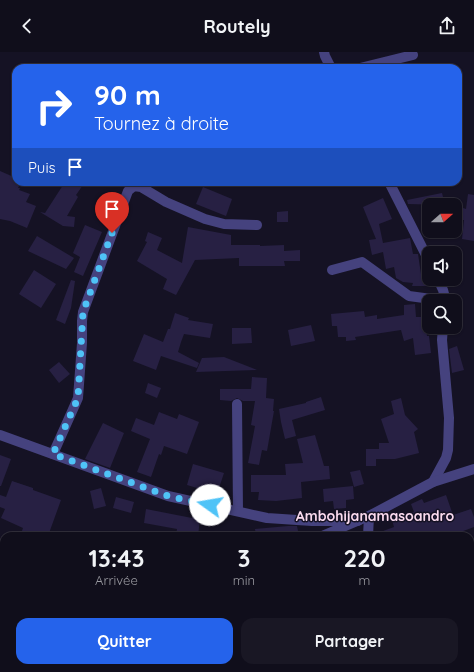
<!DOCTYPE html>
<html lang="fr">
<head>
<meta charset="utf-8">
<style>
  :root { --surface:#100e1b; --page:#191724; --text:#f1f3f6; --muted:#9c9ca3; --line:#302e3a; --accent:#2563eb }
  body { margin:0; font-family:Quicksand,sans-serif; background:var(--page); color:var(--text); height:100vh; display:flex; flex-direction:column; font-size:15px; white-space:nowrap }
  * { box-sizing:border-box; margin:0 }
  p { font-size:13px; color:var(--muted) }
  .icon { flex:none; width:22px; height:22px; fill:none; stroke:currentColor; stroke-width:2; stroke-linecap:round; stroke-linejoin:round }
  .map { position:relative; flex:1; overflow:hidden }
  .sheet { position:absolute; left:0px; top:480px; width:474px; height:140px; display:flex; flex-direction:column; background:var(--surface); border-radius:12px 12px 0 0; box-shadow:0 1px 3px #0004,0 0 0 1px var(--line) }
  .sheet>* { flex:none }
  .top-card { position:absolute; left:12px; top:12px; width:450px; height:122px; border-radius:12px; box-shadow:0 1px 3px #0004,0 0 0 1px var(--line); background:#2563eb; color:#fff; overflow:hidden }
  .needle { width:26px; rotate:69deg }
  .fabs { position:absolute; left:422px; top:146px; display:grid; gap:8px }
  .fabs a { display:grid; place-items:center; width:40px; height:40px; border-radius:8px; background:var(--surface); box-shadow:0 1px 3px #0004,0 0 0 1px var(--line); font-size:20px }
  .pin { position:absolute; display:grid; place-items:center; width:34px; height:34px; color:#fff; margin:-41px -17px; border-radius:50% 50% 50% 0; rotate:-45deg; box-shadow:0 0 4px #0007 }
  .pin .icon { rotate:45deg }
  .me { position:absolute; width:44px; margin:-22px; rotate:283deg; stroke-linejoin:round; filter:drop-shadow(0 0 3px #0008) }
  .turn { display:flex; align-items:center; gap:14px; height:84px; padding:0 16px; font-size:18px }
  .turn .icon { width:52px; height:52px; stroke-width:2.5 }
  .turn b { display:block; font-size:28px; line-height:34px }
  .then { display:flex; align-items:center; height:38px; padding:0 16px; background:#0003; gap:8px; font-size:15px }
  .eta { display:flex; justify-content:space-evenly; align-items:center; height:68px; text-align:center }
  .eta b { font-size:24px; font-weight:700; line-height:28px }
  .button { display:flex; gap:8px; margin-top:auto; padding:8px 16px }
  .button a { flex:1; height:46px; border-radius:12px; background:var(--accent); color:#fff; font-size:16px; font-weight:700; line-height:46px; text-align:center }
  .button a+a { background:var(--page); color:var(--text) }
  header { display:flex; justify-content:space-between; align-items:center; height:52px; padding:0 16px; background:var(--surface); font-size:18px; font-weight:700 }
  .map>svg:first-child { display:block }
</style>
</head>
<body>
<header><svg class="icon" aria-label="back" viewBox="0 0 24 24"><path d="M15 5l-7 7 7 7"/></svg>Routely<svg class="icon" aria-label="share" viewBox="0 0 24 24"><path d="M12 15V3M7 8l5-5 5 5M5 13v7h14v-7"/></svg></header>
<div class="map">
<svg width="474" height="620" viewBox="0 0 474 620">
  <rect width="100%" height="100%" fill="#151224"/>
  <!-- building -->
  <g fill="#272043">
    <path d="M0,119L16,126V130H21L18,136H20L19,138L30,142L26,150L36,154L27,176L10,169L0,167Z"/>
    <path d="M65,130H85L76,143L78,145L67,164L75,165L74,175L63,174L40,160L45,161Z"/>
    <path d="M203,135L232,147L226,164L196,152Z"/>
    <path d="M442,141L445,153L408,152L407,148Z"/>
    <path d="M468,142L474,143V189L462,187L464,168H462L463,156L466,157Z"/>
    <path d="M383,146L392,167L379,172L383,191L410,186L413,202H418L421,222H429V234H412L413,231L403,230L396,226L394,215L386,217L383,200L372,203L369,188L376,187L363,155Z"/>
    <path d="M288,159V170H277V160Z"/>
    <path d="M85,173L102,180L83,224L74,220L80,205L73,201Z"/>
    <path d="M188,175L231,183V193H260V194L284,193V199L300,198V209H284L285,214H239V206L195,208L176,243L163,237L167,227L137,209L147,190L145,189L148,180L162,186L157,198L182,211Z"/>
    <path d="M37,184L74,206L66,217L28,199Z"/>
    <path d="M34,218L56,232L41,256L19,242Z"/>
    <path d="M71,228L75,229L71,256L65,272L56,268Z"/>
    <path d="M415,252L416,265H426L427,284H429L431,301L415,303L413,286L404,289L401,278L355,285L356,288L346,289V285H338L337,274H332L331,262L364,259L365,265L377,263V267L404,263V253Z"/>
    <path d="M175,261L189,266L188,268L213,272L210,286L184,282L181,290L178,300L199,311L197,316L161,304L156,318L133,309L144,282L163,290L168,277H170Z"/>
    <path d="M311,273L315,289L291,294L288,278Z"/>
    <path d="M232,276H251L252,291L232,292Z"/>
    <path d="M457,294L464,318L452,321L449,297Z"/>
    <path d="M224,305L257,318L196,320L202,306Z"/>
    <path d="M59,310L70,322L59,331L49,318Z"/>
    <path d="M252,325L267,326L266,346L274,347L273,359H274L267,399L262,398L259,413L248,411L255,374L251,373L255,349H243L237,346L231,349L220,348V337H251Z"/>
    <path d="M148,331L161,336L157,346L145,341Z"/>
    <path d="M321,345L325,358L292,368L296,384L285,387L281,370L279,357L306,351V350Z"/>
    <path d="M401,346L405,363L418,377L414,380L419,401L395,407H376V414H366V397H379V391H389L381,367L394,362L391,349Z"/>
    <path d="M159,360L177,367L179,362L199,370L187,402L164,394L161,403L159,402L151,425L137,420L150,387L131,379L136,366L154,373Z"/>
    <path d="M103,371L124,381L110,416L85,407Z"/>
    <path d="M315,383L324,414H329L330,427L301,430L302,446L276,449L258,448L259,440H251V423H286L285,412L303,411L297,387Z"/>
    <path d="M0,403L11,407L1,434H0Z"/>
    <path d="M193,412L224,421L217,442L187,433Z"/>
    <path d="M360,418L364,432L354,435L350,420Z"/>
    <path d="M12,429L33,436V438L61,448L48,484H36L22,479L23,476L1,466L5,457L0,455V443L6,445Z"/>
    <path d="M353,434L354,447L346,448V456L334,457L333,449L324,450L323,437Z"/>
    <path d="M101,436L106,454L94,457L90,439Z"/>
    <path d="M446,443L453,463L471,457L474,465V475L450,484H375V482L394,475L392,468L414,460L411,452L422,447L424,451Z"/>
    <path d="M116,445L134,450L131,461L113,456Z"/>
    <path d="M146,457L192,466L195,457L201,458L198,484H176L177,477L144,471Z"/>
    <path d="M288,474H297L299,484H256L255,477Z"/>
  </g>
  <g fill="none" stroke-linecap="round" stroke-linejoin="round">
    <!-- minor -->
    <g stroke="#45427e" stroke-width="10">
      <path d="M324,0L325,4L331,16"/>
      <path d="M360,16L413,3"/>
      <path d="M389,130L429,209"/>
      <path d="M332,218L362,210L409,244L446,249"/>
      <path d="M438,227L443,238L446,249"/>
      <path d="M237,352L238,459"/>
      <path d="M0,383L168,444L267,466L312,469H358"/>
      <path d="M53,402L78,346L82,291V269L83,260L128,139L134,134L141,135L166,150L205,167L224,172L257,173"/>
      <path d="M433,430L446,406L448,398L449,366L442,288L443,275"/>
      <path d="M368,484L369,464"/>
      <path d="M303,616L304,620"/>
      <path d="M192,620L199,616"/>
    </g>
    <!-- tertiary -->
    <g stroke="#45427e" stroke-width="10">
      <path d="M322,484L369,464L433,430L474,417"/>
      <path d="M76,620L82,616"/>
    </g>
  </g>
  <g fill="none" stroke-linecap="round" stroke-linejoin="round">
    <!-- route -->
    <path stroke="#4fc3f7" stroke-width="7" stroke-dasharray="0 12.6" d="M112,181L83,260L78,346L53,402L168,444L210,453"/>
  </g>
  <g text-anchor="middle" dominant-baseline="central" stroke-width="3" stroke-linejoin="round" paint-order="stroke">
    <!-- neighbourhood labels -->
    <g font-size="14" font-weight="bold" fill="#fbdbef" stroke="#151224">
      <text x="375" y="464">Ambohijanamasoandro</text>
    </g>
  </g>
</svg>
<div class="fabs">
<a><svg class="needle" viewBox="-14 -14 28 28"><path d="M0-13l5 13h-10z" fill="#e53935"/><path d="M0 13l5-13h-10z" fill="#9c9ca3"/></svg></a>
<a><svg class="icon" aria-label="sound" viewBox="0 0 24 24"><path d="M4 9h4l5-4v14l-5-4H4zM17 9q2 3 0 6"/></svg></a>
<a><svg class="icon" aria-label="search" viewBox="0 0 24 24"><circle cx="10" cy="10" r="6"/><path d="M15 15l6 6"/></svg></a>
</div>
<div class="pin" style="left:112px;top:181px;background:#d93025"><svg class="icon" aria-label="arrive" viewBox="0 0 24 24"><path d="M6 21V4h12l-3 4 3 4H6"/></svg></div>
<svg class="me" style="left:210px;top:453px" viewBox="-20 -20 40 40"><circle r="19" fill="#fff"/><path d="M0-13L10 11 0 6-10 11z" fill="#4fc3f7"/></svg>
<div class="top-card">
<div class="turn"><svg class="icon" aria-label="right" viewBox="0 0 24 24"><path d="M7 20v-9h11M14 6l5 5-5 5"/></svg><div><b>90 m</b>Tournez à droite</div></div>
<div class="then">Puis<svg class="icon" aria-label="arrive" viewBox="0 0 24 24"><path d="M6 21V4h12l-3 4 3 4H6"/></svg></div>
</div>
<section class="sheet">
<div class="eta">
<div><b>13:43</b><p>Arrivée</p></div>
<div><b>3</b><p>min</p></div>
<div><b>220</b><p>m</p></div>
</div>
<div class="button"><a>Quitter</a><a>Partager</a></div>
</section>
</div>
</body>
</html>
